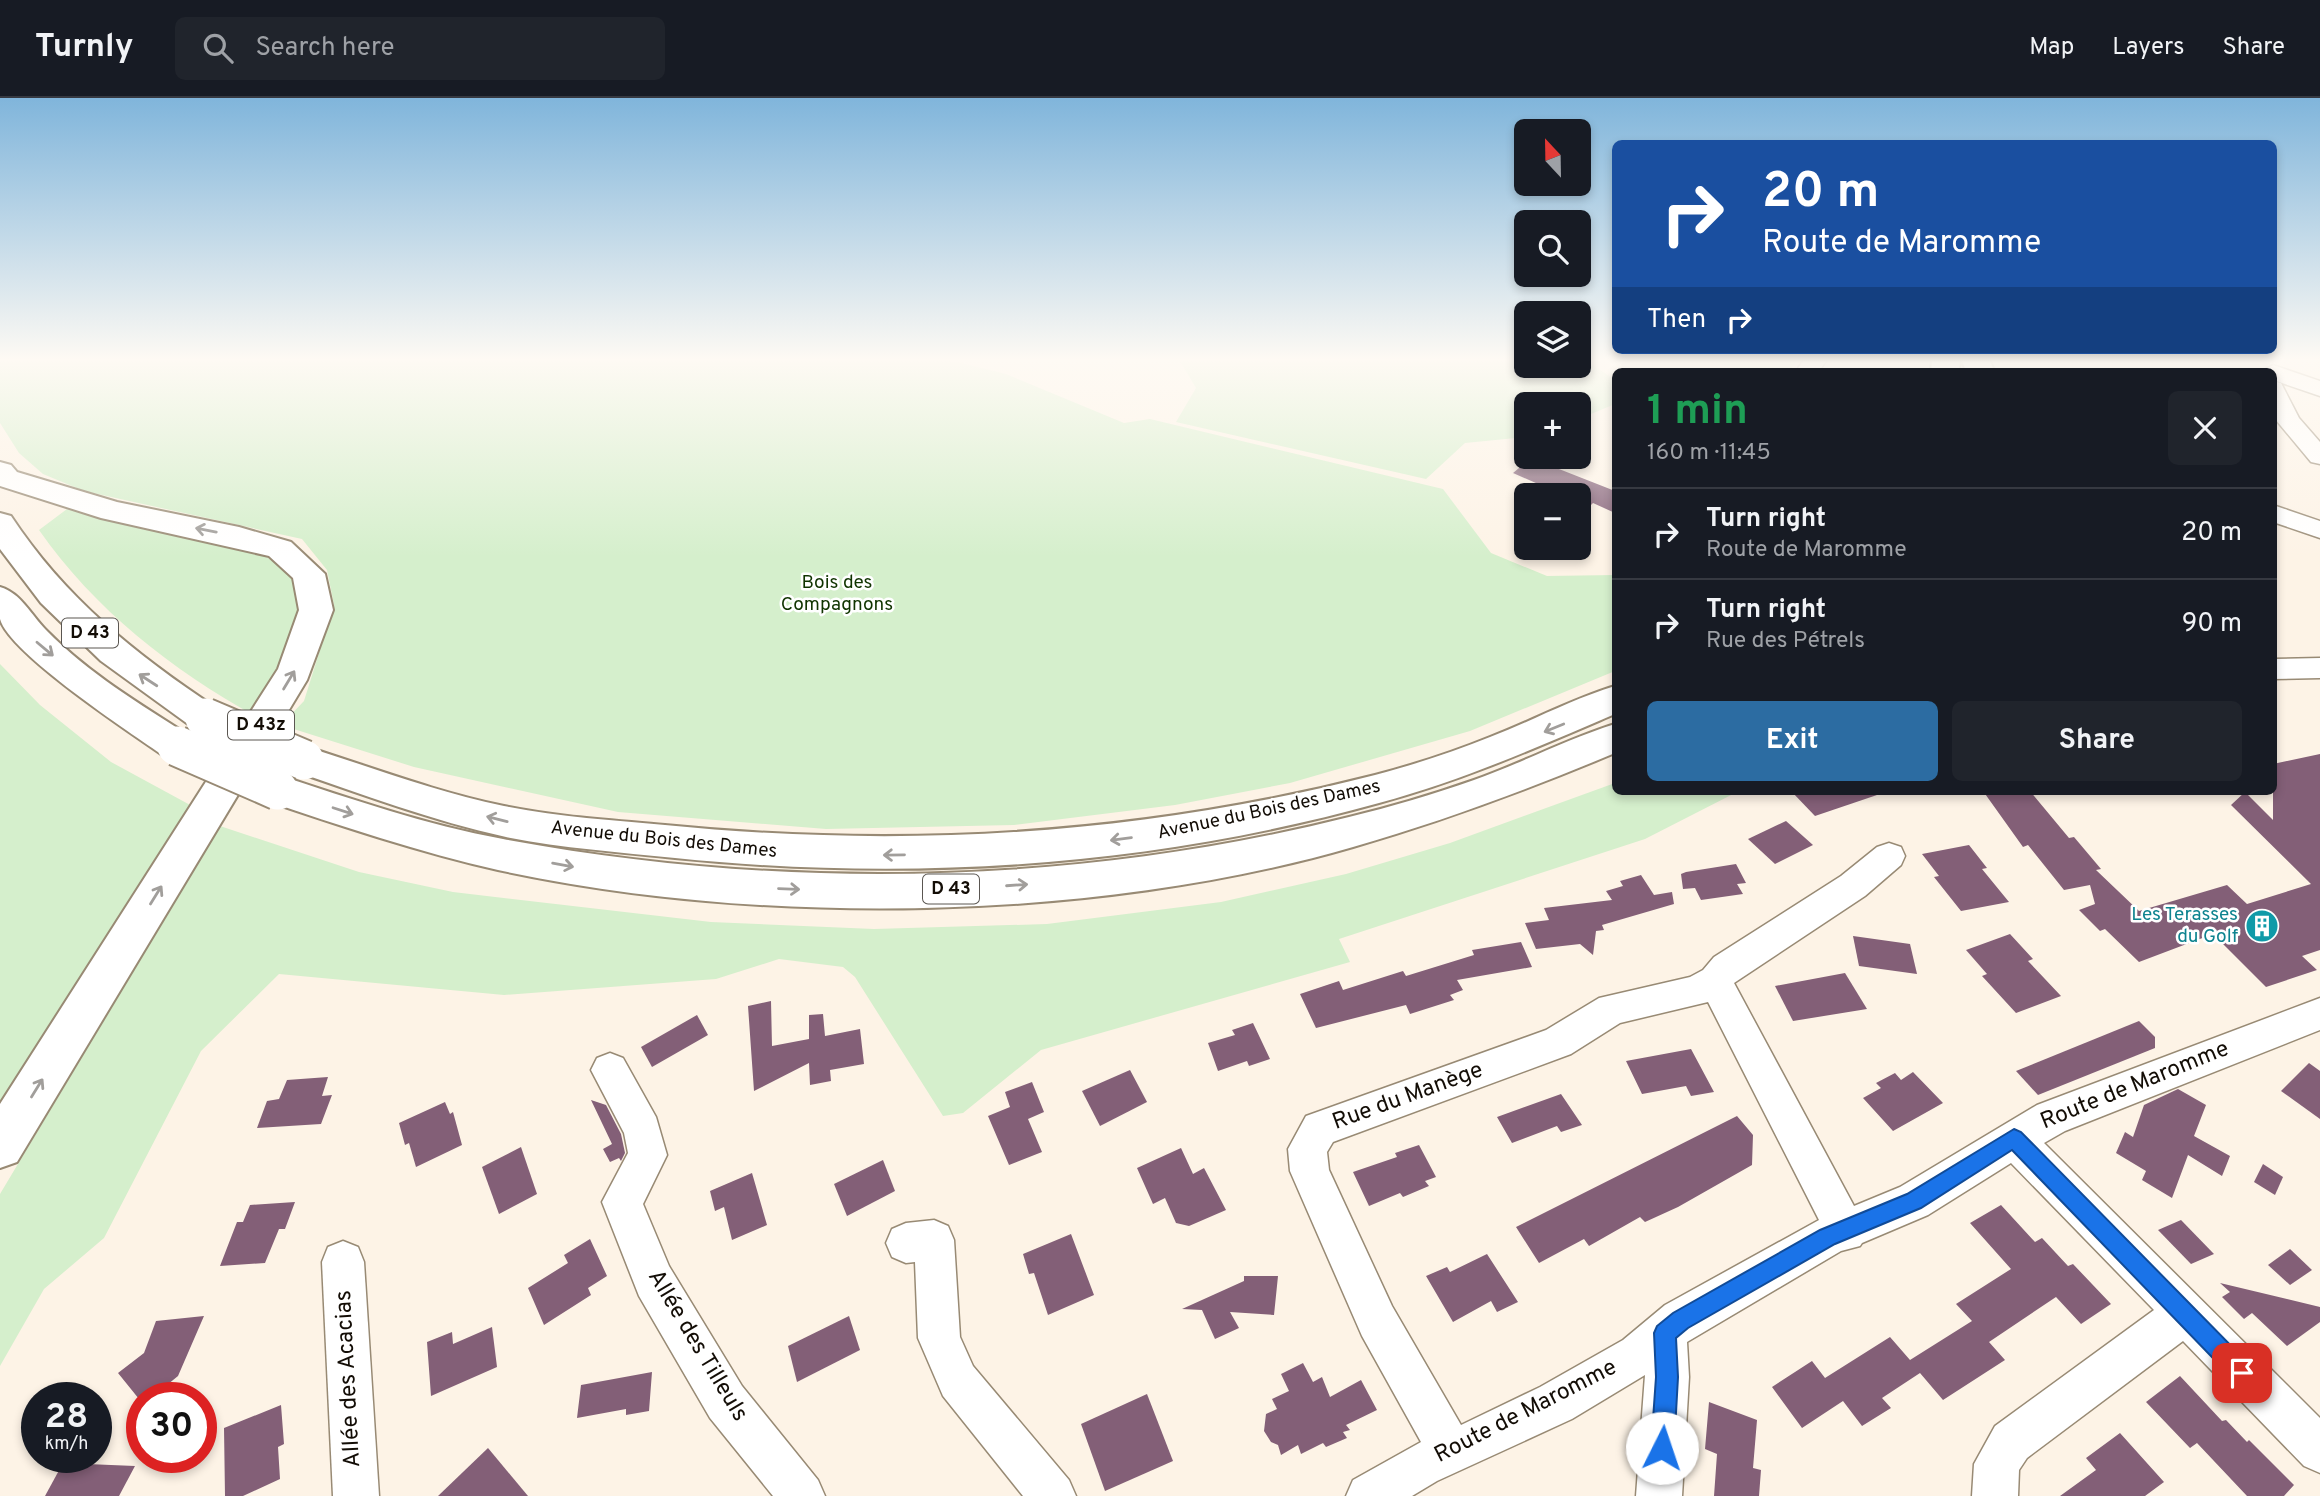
<!DOCTYPE html>
<html lang="en">
<head>
<meta charset="utf-8">
<style>
  :root { --surface:#171b24; --page:#20242c; --text:#f1f3f6; --muted:#9ea1a6; --line:#363941; --accent:#2c6ca2 }
  body { margin:0; font-family:Overpass,sans-serif; background:var(--page); color:var(--text); height:100vh; display:flex; flex-direction:column; font-size:26px; white-space:nowrap }
  * { box-sizing:border-box; margin:0 }
  p { font-size:23px; color:var(--muted) }
  .icon { flex:none; width:38px; height:38px; fill:none; stroke:currentColor; stroke-width:2; stroke-linecap:round; stroke-linejoin:round }
  .map { position:relative; flex:1; overflow:hidden }
  .sheet { position:absolute; left:1612px; top:270px; width:665px; height:427px; display:flex; flex-direction:column; background:var(--surface); border-radius:10px; box-shadow:0 4px 10px #0003 }
  .sheet>* { flex:none }
  .banner { position:absolute; left:1612px; top:42px; width:665px; height:214px; border-radius:10px; box-shadow:0 4px 10px #0003; background:#1a4fa0; color:#fff; overflow:hidden }
  .needle { width:46px; rotate:338deg }
  .tools { position:absolute; left:1514px; top:21px; display:grid; gap:14px }
  .tools a { display:grid; place-items:center; width:77px; height:77px; border-radius:10px; background:var(--surface); box-shadow:0 4px 10px #0003; font-size:35px }
  .speed { position:absolute; left:21px; top:1284px; display:flex; gap:14px; font-size:35px; font-weight:700; text-align:center }
  .speed>* { display:grid; place-content:center; width:91px; height:91px; border-radius:50%; background:var(--surface); box-shadow:0 4px 10px #0003; line-height:1 }
  .speed small { font-size:18px; font-weight:400 }
  .speed .limit { border:10px solid #d22; background:#fff; color:#111 }
  .pin { position:absolute; display:grid; place-items:center; width:60px; height:60px; color:#fff; margin:-30px; border-radius:14px; box-shadow:0 4px 10px #0006 }
  .me { position:absolute; width:77px; margin:-38px; rotate:4deg; stroke-linejoin:round; filter:drop-shadow(0 0 5px #0008) }
  .turn { display:flex; align-items:center; gap:24px; height:147px; padding:0 35px; font-size:32px }
  .turn .icon { width:91px; height:91px; stroke-width:2.5 }
  .turn b { display:block; font-size:49px; line-height:60px }
  .then { display:flex; align-items:center; height:66px; padding:0 35px; background:#0003; gap:14px; font-size:26px }
  .round { display:grid; place-items:center; flex:none; width:74px; height:74px; border-radius:10px; background:var(--page) }
  .head { display:flex; align-items:center; justify-content:space-between; height:119px; padding:0 35px }
  h1 { font-size:42px; font-weight:700; line-height:52px; color:#1e9e55 }
  .primary-button { display:flex; gap:14px; margin-top:auto; padding:14px 35px }
  .primary-button a { flex:1; height:80px; border-radius:10px; background:var(--accent); color:#fff; font-size:28px; font-weight:700; line-height:80px; text-align:center }
  .primary-button a+a { background:var(--page); color:var(--text) }
  ul { padding:0; list-style:none }
  li { display:flex; align-items:center; gap:21px; height:91px; padding:0 35px; border-top:2px solid var(--line) }
  li div { flex:1 }
  li b { display:block; font-size:26px }
  li em { font-style:normal }
  header { display:flex; align-items:center; gap:42px; box-sizing:border-box; height:98px; padding:0 35px; background:var(--surface); border-bottom:2px solid var(--line) }
  header strong { font-size:33px }
  nav { display:flex; gap:38px; margin-inline-start:auto; font-size:24px }
  .search { width:490px; height:63px; background:var(--page); display:flex; align-items:center; gap:18px; box-sizing:border-box; padding:0 24px; border-radius:10px; color:var(--muted); font-size:26px }
  .map>svg:first-child { display:block }
</style>
</head>
<body>
<header>
<strong>Turnly</strong>
<div class="search"><svg class="icon" aria-label="search" viewBox="0 0 24 24"><circle cx="10" cy="10" r="6"/><path d="M15 15l6 6"/></svg>Search here</div>
<nav><a>Map</a><a>Layers</a><a>Share</a></nav>
</header>
<div class="map">
<svg width="2320" height="1398" viewBox="0 0 2320 1398">
  <rect width="100%" height="100%" fill="#fdf3e6"/>
  <!-- green -->
  <g fill="#d5efcc">
    <path d="M0,263H953L1006,276L1124,325L1150,321L1443,391L1491,455L1547,478L1615,477V573L1470,633L1290,685L1175,707L1014,727L826,731L618,714L414,669L281,627L304,603L334,507L327,472L302,441L84,393L43,376L19,355L0,325Z"/>
    <path d="M1180,263H1526V268H1578L1579,263H1587L1615,282V306L1579,321L1578,306H1526V339L1465,345L1426,381L1176,324L1196,290Z"/>
    <path d="M1714,263H1713H1797L1791,271C1763,276 1740,273 1714,263Z"/>
    <path d="M67,411L250,452C342,485 284,558 257,619C172,572 95,512 39,432Z"/>
    <path d="M0,566L40,607L111,664L192,708L0,1009Z"/>
    <path d="M1615,685V693H1739L1645,741L1339,841L1350,864L1041,952L963,1015L943,1018L855,879L843,869L779,861L716,881L504,897L279,876L201,953L104,1140L44,1191L0,1268V1096L220,728L359,774L453,794L711,824L874,831L1047,826L1221,804L1346,776L1450,745Z"/>
  </g>
  <!-- building -->
  <g fill="#835f77">
    <path d="M1531,360L1615,393V415L1593,405L1589,409L1578,404V397H1563L1513,375Z"/>
    <path d="M2320,656V852L2302,858L2317,872L2266,889L2213,836L2139,864L2105,831L2100,833L2079,812L2095,806L2090,787L2064,792L2028,747L2023,749L1983,693H2030L2069,740L2074,739L2101,771L2096,772L2139,813L2227,787L2247,806L2311,786L2231,707L2245,694L2273,722V666Z"/>
    <path d="M1791,693H1876L1877,697L1815,718Z"/>
    <path d="M1786,723L1813,747L1775,766L1748,741Z"/>
    <path d="M1969,747L1987,770L1982,771L2009,804L1961,813L1934,779L1939,778L1922,756Z"/>
    <path d="M1736,766L1746,785L1737,786L1743,796L1701,802L1695,790L1683,791L1681,776L1686,774Z"/>
    <path d="M1641,777L1654,797L1672,794L1674,806L1602,827L1604,832L1596,833L1593,857L1580,846L1536,851L1525,825L1549,822L1544,810L1612,802L1606,793L1623,788L1620,783Z"/>
    <path d="M2010,836L2033,861L2028,863L2061,898L2016,915L1982,878L1987,876L1966,852Z"/>
    <path d="M1853,838L1910,846L1917,876L1859,868Z"/>
    <path d="M1521,844L1532,869L1457,882L1463,892L1450,897L1454,902L1410,916L1406,907L1316,930L1300,896L1339,883L1343,892L1403,873L1406,878L1474,857L1472,852Z"/>
    <path d="M1845,875L1867,911L1793,923L1775,888Z"/>
    <path d="M771,903L772,948L809,941V917L823,916L825,938L860,931L864,966L830,972L831,983L810,987L809,965L754,993L748,908Z"/>
    <path d="M697,917L708,937L652,969L641,949Z"/>
    <path d="M2139,923L2155,939V950L2038,997L2016,973Z"/>
    <path d="M1253,925L1270,961L1249,968L1247,963L1218,973L1208,945L1235,937L1232,932Z"/>
    <path d="M1691,951L1714,994L1691,998L1686,988L1642,996L1626,963Z"/>
    <path d="M2309,965L2320,973V1021L2281,993Z"/>
    <path d="M1130,972L1147,1004L1100,1028L1082,993Z"/>
    <path d="M1913,974L1943,1005L1893,1033L1863,1000L1881,990L1876,985L1895,975L1901,982Z"/>
    <path d="M328,979L322,998L332,997L321,1026L257,1030L267,1003L279,1001L287,982Z"/>
    <path d="M1032,984L1044,1014L1028,1021L1042,1054L1009,1067L988,1018L1010,1009L1005,994Z"/>
    <path d="M2178,991L2206,1007L2194,1038L2230,1058L2222,1078L2188,1057L2172,1100L2142,1082L2146,1073L2116,1055L2125,1034L2133,1039L2144,1007Z"/>
    <path d="M1561,996L1582,1027L1561,1034L1557,1028L1512,1045L1497,1019Z"/>
    <path d="M591,1002L606,1007L621,1036L625,1055L621,1063L619,1060L610,1064L603,1051L612,1046Z"/>
    <path d="M445,1004L450,1016L453,1014L462,1047L416,1069L409,1045L405,1047L399,1025Z"/>
    <path d="M1737,1018L1753,1037L1752,1067L1678,1109L1645,1124L1640,1119L1589,1148L1584,1141L1539,1165L1516,1129Z"/>
    <path d="M1419,1047L1436,1079L1425,1083L1429,1088L1403,1099L1400,1095L1369,1108L1353,1074L1397,1059L1395,1055Z"/>
    <path d="M521,1049L537,1096L499,1116L482,1069Z"/>
    <path d="M1181,1050L1193,1076L1204,1070L1226,1112L1189,1128L1176,1125L1165,1100L1153,1106L1137,1070Z"/>
    <path d="M883,1062L895,1093L847,1118L834,1086Z"/>
    <path d="M2263,1066L2283,1079L2275,1097L2254,1084Z"/>
    <path d="M752,1075L767,1127L732,1142L724,1109L715,1113L710,1093Z"/>
    <path d="M295,1104L285,1131H279L265,1165L220,1168L237,1124H243L250,1107Z"/>
    <path d="M2001,1107L2035,1144L2042,1140L2068,1168L2073,1166L2111,1206L2081,1226L2056,1199L1989,1244L2005,1262L1943,1302L1920,1275L1882,1300L1891,1310L1862,1328L1843,1303L1802,1330L1772,1289L1812,1263L1825,1280L1890,1239L1910,1262L1972,1223L1956,1206L2011,1171L1970,1125Z"/>
    <path d="M2181,1122L2214,1156L2191,1166L2158,1132Z"/>
    <path d="M1071,1136L1094,1197L1048,1217L1034,1175L1029,1176L1023,1156Z"/>
    <path d="M590,1141L607,1178L588,1190L591,1197L544,1227L528,1190L568,1165L564,1157Z"/>
    <path d="M2290,1151L2312,1172L2290,1187L2268,1167Z"/>
    <path d="M1487,1156L1518,1204L1497,1214L1491,1203L1453,1224L1426,1178L1447,1169L1450,1174Z"/>
    <path d="M1244,1178H1278L1274,1217L1230,1214L1239,1230L1215,1241L1202,1212L1182,1211L1244,1183Z"/>
    <path d="M2220,1185L2320,1209V1224L2287,1248L2252,1215L2244,1221L2222,1199L2230,1194Z"/>
    <path d="M204,1218L178,1278L151,1300L139,1301L118,1275L144,1255L156,1223Z"/>
    <path d="M849,1218L860,1252L797,1284L788,1248Z"/>
    <path d="M492,1229L497,1269L431,1298L427,1244L452,1234L453,1246Z"/>
    <path d="M1303,1265L1313,1284L1322,1279L1330,1299L1361,1282L1377,1312L1346,1327L1350,1332L1343,1334L1347,1340L1326,1349L1323,1345L1301,1356L1298,1347L1281,1357L1278,1347L1271,1344L1264,1333L1266,1316L1277,1311L1272,1301L1289,1293L1281,1276Z"/>
    <path d="M652,1274L649,1313L626,1317V1311L577,1320L581,1287Z"/>
    <path d="M2180,1278L2222,1323L2226,1322L2247,1344L2249,1342L2294,1387L2284,1398H2247L2197,1345L2190,1350L2146,1304Z"/>
    <path d="M1147,1296L1173,1363L1105,1393L1081,1326Z"/>
    <path d="M1709,1304L1757,1322L1753,1370L1761,1372L1759,1398H1714L1717,1356L1705,1351Z"/>
    <path d="M281,1307L284,1346L278,1349L280,1381L243,1398H225L224,1330Z"/>
    <path d="M2120,1335L2164,1384L2145,1398H2060L2096,1372L2086,1360Z"/>
    <path d="M488,1350L528,1398H438Z"/>
    <path d="M63,1365L135,1368L119,1398H45Z"/>
  </g>
  <g fill="none" stroke-linecap="round" stroke-linejoin="round">
    <defs>
      <g id="minor">
        <path d="M1803,263H1826L1819,273H1796Z"/>
        <path d="M2273,267L2320,283V298L2273,282V273H2262Z"/>
        <path d="M2273,283L2281,285L2299,320L2320,344V366L2311,364L2276,322Z"/>
        <path d="M2273,407L2320,423V440L2273,424Z"/>
        <path d="M2320,560V580L2273,581V561Z"/>
        <path d="M1889,745L1901,749L1905,758L1901,767L1865,798L1734,885L1854,1108L1900,1089L2037,1007L2320,900V932L2065,1033L2044,1045L2320,1320V1375L2304,1368L2183,1243L2027,1360L2019,1372L2018,1398H1972L1974,1366L1995,1328L2154,1212L2011,1065L1928,1117L1862,1145L1860,1148L1841,1153L1687,1244L1689,1279L1682,1398H1636L1645,1277L1572,1321L1437,1383L1412,1398H1346L1353,1382L1421,1344L1362,1238L1290,1073L1288,1051L1306,1018L1546,932L1599,900L1690,879L1703,872L1714,859L1841,778L1877,749ZM1708,904L1819,1122L1665,1207L1623,1242L1540,1289L1461,1327L1392,1208L1329,1072L1327,1054L1333,1044L1571,956L1620,925Z"/>
        <path d="M610,955L623,960L656,1019L667,1057L643,1106L669,1168L742,1288L818,1382L825,1398H773L710,1320L639,1198L602,1104L628,1055L624,1035L591,972L597,960Z"/>
        <path d="M934,1122L948,1128L954,1142L960,1239L973,1268L1069,1382L1076,1398H1023L943,1298L918,1240L915,1164L906,1165L892,1159L886,1145L892,1131L906,1125Z"/>
        <path d="M343,1143L358,1149L364,1164L379,1398H333L322,1164L328,1149Z"/>
      </g>
      <g id="highway">
        <path d="M1932,263H1960L1959,273H1931Z"/>
        <path d="M1962,263H1990L1994,273H1966Z"/>
        <path d="M0,364L11,367L17,374L117,404L239,429L291,444L325,476L333,512L307,582L17,1064L0,1070V1006L278,571L299,512L293,480L269,458L101,420L0,388Z"/>
        <path d="M0,415L11,418C65,500 136,557 218,611L223,620L218,629L205,633L192,629L101,563L41,505L0,451Z"/>
        <path d="M0,489C21,495 31,517 46,532C88,575 140,606 190,638L196,648L190,658L177,662L164,658C132,636 9,555 0,521C0,512 0,499 0,489Z"/>
        <path d="M1615,588V616C1538,649 1461,683 1379,705C1149,769 912,784 675,760C619,754 561,750 506,739C433,723 361,696 291,672L285,662L291,652L304,648C371,669 436,694 504,708C557,719 612,722 665,727C905,751 1141,737 1375,677C1413,667 1453,654 1490,639C1532,623 1572,601 1615,588Z"/>
        <path d="M1615,626V655C1529,691 1443,723 1353,749C1096,824 760,829 498,772C419,754 341,728 264,702L259,692L264,682L278,677C352,701 426,727 503,741C782,793 1073,788 1349,719C1391,709 1434,696 1474,682C1522,665 1567,641 1615,626Z"/>
      </g>
    </defs>
    <!-- minor casing -->
    <use href="#minor" stroke="#988a74" stroke-width="3"/>
    <!-- highway casing -->
    <use href="#highway" stroke="#988a74" stroke-width="4"/>
    <!-- minor -->
    <use href="#minor" fill="#fff" fill-rule="evenodd"/>
    <!-- highway -->
    <use href="#highway" fill="#fff" fill-rule="evenodd"/>
    <defs>
      <g id="highway-bridge">
        <path d="M205,620L304,662"/>
        <path d="M177,648L278,692"/>
      </g>
    </defs>
    <!-- highway-bridge casing -->
    <use href="#highway-bridge" stroke="#988a74" stroke-width="43" stroke-linecap="butt"/>
    <!-- highway-bridge -->
    <use href="#highway-bridge" stroke="#fff" stroke-width="39"/>
  </g>
  <!-- one-way arrows -->
  <defs><path id="oneway-shaft" d="M-6 0H5M1.5-3L5.5 0L1.5 3" fill="none" stroke-width="1.6" stroke-linecap="round" stroke-linejoin="round" transform="scale(1.75)"/></defs>
  <g stroke="#a19e9b">
    <use href="#oneway-shaft" transform="translate(206 432) rotate(-169)"/>
    <use href="#oneway-shaft" transform="translate(45 551) rotate(40)"/>
    <use href="#oneway-shaft" transform="translate(148 582) rotate(-147)"/>
    <use href="#oneway-shaft" transform="translate(289 582) rotate(-59)"/>
    <use href="#oneway-shaft" transform="translate(1554 630) rotate(158)"/>
    <use href="#oneway-shaft" transform="translate(343 713) rotate(18)"/>
    <use href="#oneway-shaft" transform="translate(497 721) rotate(-166)"/>
    <use href="#oneway-shaft" transform="translate(1121 741) rotate(173)"/>
    <use href="#oneway-shaft" transform="translate(894 757) rotate(179)"/>
    <use href="#oneway-shaft" transform="translate(563 767) rotate(10)"/>
    <use href="#oneway-shaft" transform="translate(1017 787) rotate(-4)"/>
    <use href="#oneway-shaft" transform="translate(789 791) rotate(2)"/>
    <use href="#oneway-shaft" transform="translate(156 797) rotate(-58)"/>
    <use href="#oneway-shaft" transform="translate(37 990) rotate(-58)"/>
  </g>
  <!-- sky -->
  <linearGradient id="sky" x2="0" y2="1"><stop stop-color="#80b5db"/><stop offset="0.57" stop-color="#fefaf4"/><stop offset="1" stop-color="#fefaf4" stop-opacity="0"/></linearGradient>
  <rect width="2320" height="459" fill="url(#sky)"/>
  <!-- route -->
  <path fill="#1a73e8" stroke="#114b97" stroke-width="2" d="M2014,1031L2021,1034L2250,1267L2253,1275L2250,1282L2242,1286L2234,1282L2012,1052L1921,1110L1835,1146L1688,1230L1676,1240L1678,1279L1674,1350L1670,1358L1662,1362L1654,1358L1651,1350L1656,1279L1654,1235L1657,1228L1673,1215L1820,1132L1907,1096Z"/>
  <!-- icons -->
  <defs>
    <symbol id="building-disc" viewBox="-11 -11 22 22"><circle r="9.5" fill="#0f9aa8" stroke="#fff"/><path d="M-4-6H4V6H1V3H-1V6H-4ZM-2.5-4.3h1.7v1.8h-1.7ZM.8-4.3h1.7v1.8H.8ZM-2.5-1h1.7V.8h-1.7ZM.8-1h1.7V.8H.8Z" fill="#fff"/></symbol>
  </defs>
  <g fill-rule="evenodd">
    <use href="#building-disc" x="2243" y="809" width="38" height="38"/>
  </g>
  <g text-anchor="middle" dominant-baseline="central" stroke-width="5" stroke-linejoin="round" paint-order="stroke">
    <!-- shield labels -->
    <g fill="#fff" stroke="#5a5651" stroke-width="2">
      <rect x="62" y="520.5" width="56" height="29" rx="5"/>
      <rect x="228" y="612.5" width="66" height="29" rx="5"/>
      <rect x="923" y="776.5" width="56" height="29" rx="5"/>
    </g>
    <g font-size="18" font-weight="bold" fill="#130d06">
      <text x="90" y="535">D 43</text>
      <text x="261" y="627">D 43z</text>
      <text x="951" y="791">D 43</text>
    </g>
    <!-- park labels -->
    <g font-size="19" fill="#103400" stroke="#fff">
      <text x="837" y="485">Bois des<tspan x="837" dy="22">Compagnons</tspan></text>
    </g>
    <!-- street labels -->
    <g font-size="19" fill="#130d06" stroke="#fff">
      <text transform="translate(1269 712) rotate(-12)">Avenue du Bois des Dames</text>
      <text transform="translate(664 742) rotate(6)">Avenue du Bois des Dames</text>
    </g>
    <!-- culture labels -->
    <g font-size="19" fill="#0d838f" stroke="#fff" text-anchor="end">
      <text x="2238" y="817">Les Terasses<tspan x="2238" dy="22">du Golf</tspan></text>
    </g>
    <!-- near-street labels -->
    <g font-size="23" fill="#130d06" stroke="#fff">
      <text transform="translate(2135 988) rotate(-22)">Route de Maromme</text>
      <text transform="translate(1408 999) rotate(-20)">Rue du Manège</text>
      <text transform="translate(697 1248) rotate(59)">Allée des Tilleuls</text>
      <text transform="translate(349 1281) rotate(-93)">Allée des Acacias</text>
      <text transform="translate(1526 1314) rotate(-27)">Route de Maromme</text>
    </g>
  </g>
</svg>
<div class="tools">
<a><svg class="needle" viewBox="-14 -14 28 28"><path d="M0-13l5 13h-10z" fill="#e53935"/><path d="M0 13l5-13h-10z" fill="#9ea1a6"/></svg></a>
<a><svg class="icon" aria-label="search" viewBox="0 0 24 24"><circle cx="10" cy="10" r="6"/><path d="M15 15l6 6"/></svg></a>
<a><svg class="icon" aria-label="layers" viewBox="0 0 24 24"><path d="M12 4l9 5-9 5-9-5zM3 14l9 5 9-5"/></svg></a>
<a>+</a>
<a>−</a>
</div>
<div class="speed"><div>28<small>km/h</small></div><div class="limit">30</div></div>
<div class="pin" style="left:2242px;top:1275px;background:#d93025"><svg class="icon" aria-label="arrive" viewBox="0 0 24 24"><path d="M6 21V4h12l-3 4 3 4H6"/></svg></div>
<svg class="me" style="left:1662px;top:1350px" viewBox="-20 -20 40 40"><circle r="19" fill="#fff"/><path d="M0-13L10 11 0 6-10 11z" fill="#1a73e8"/></svg>
<div class="banner">
<div class="turn"><svg class="icon" aria-label="right" viewBox="0 0 24 24"><path d="M7 20v-9h11M14 6l5 5-5 5"/></svg><div><b>20 m</b>Route de Maromme</div></div>
<div class="then">Then<svg class="icon" aria-label="right" viewBox="0 0 24 24"><path d="M7 20v-9h11M14 6l5 5-5 5"/></svg></div>
</div>
<section class="sheet">
<div class="head"><div><h1>1 min</h1><p>160 m · 11:45</p></div><a class="round"><svg class="icon" aria-label="close" viewBox="0 0 24 24"><path d="M6 6l12 12M18 6L6 18"/></svg></a></div>
<ul>
<li><svg class="icon" aria-label="right" viewBox="0 0 24 24"><path d="M7 20v-9h11M14 6l5 5-5 5"/></svg><div><b>Turn right</b><p>Route de Maromme</p></div><em>20 m</em></li>
<li><svg class="icon" aria-label="right" viewBox="0 0 24 24"><path d="M7 20v-9h11M14 6l5 5-5 5"/></svg><div><b>Turn right</b><p>Rue des Pétrels</p></div><em>90 m</em></li>
</ul>
<div class="primary-button"><a>Exit</a><a>Share</a></div>
</section>
</div>
</body>
</html>
